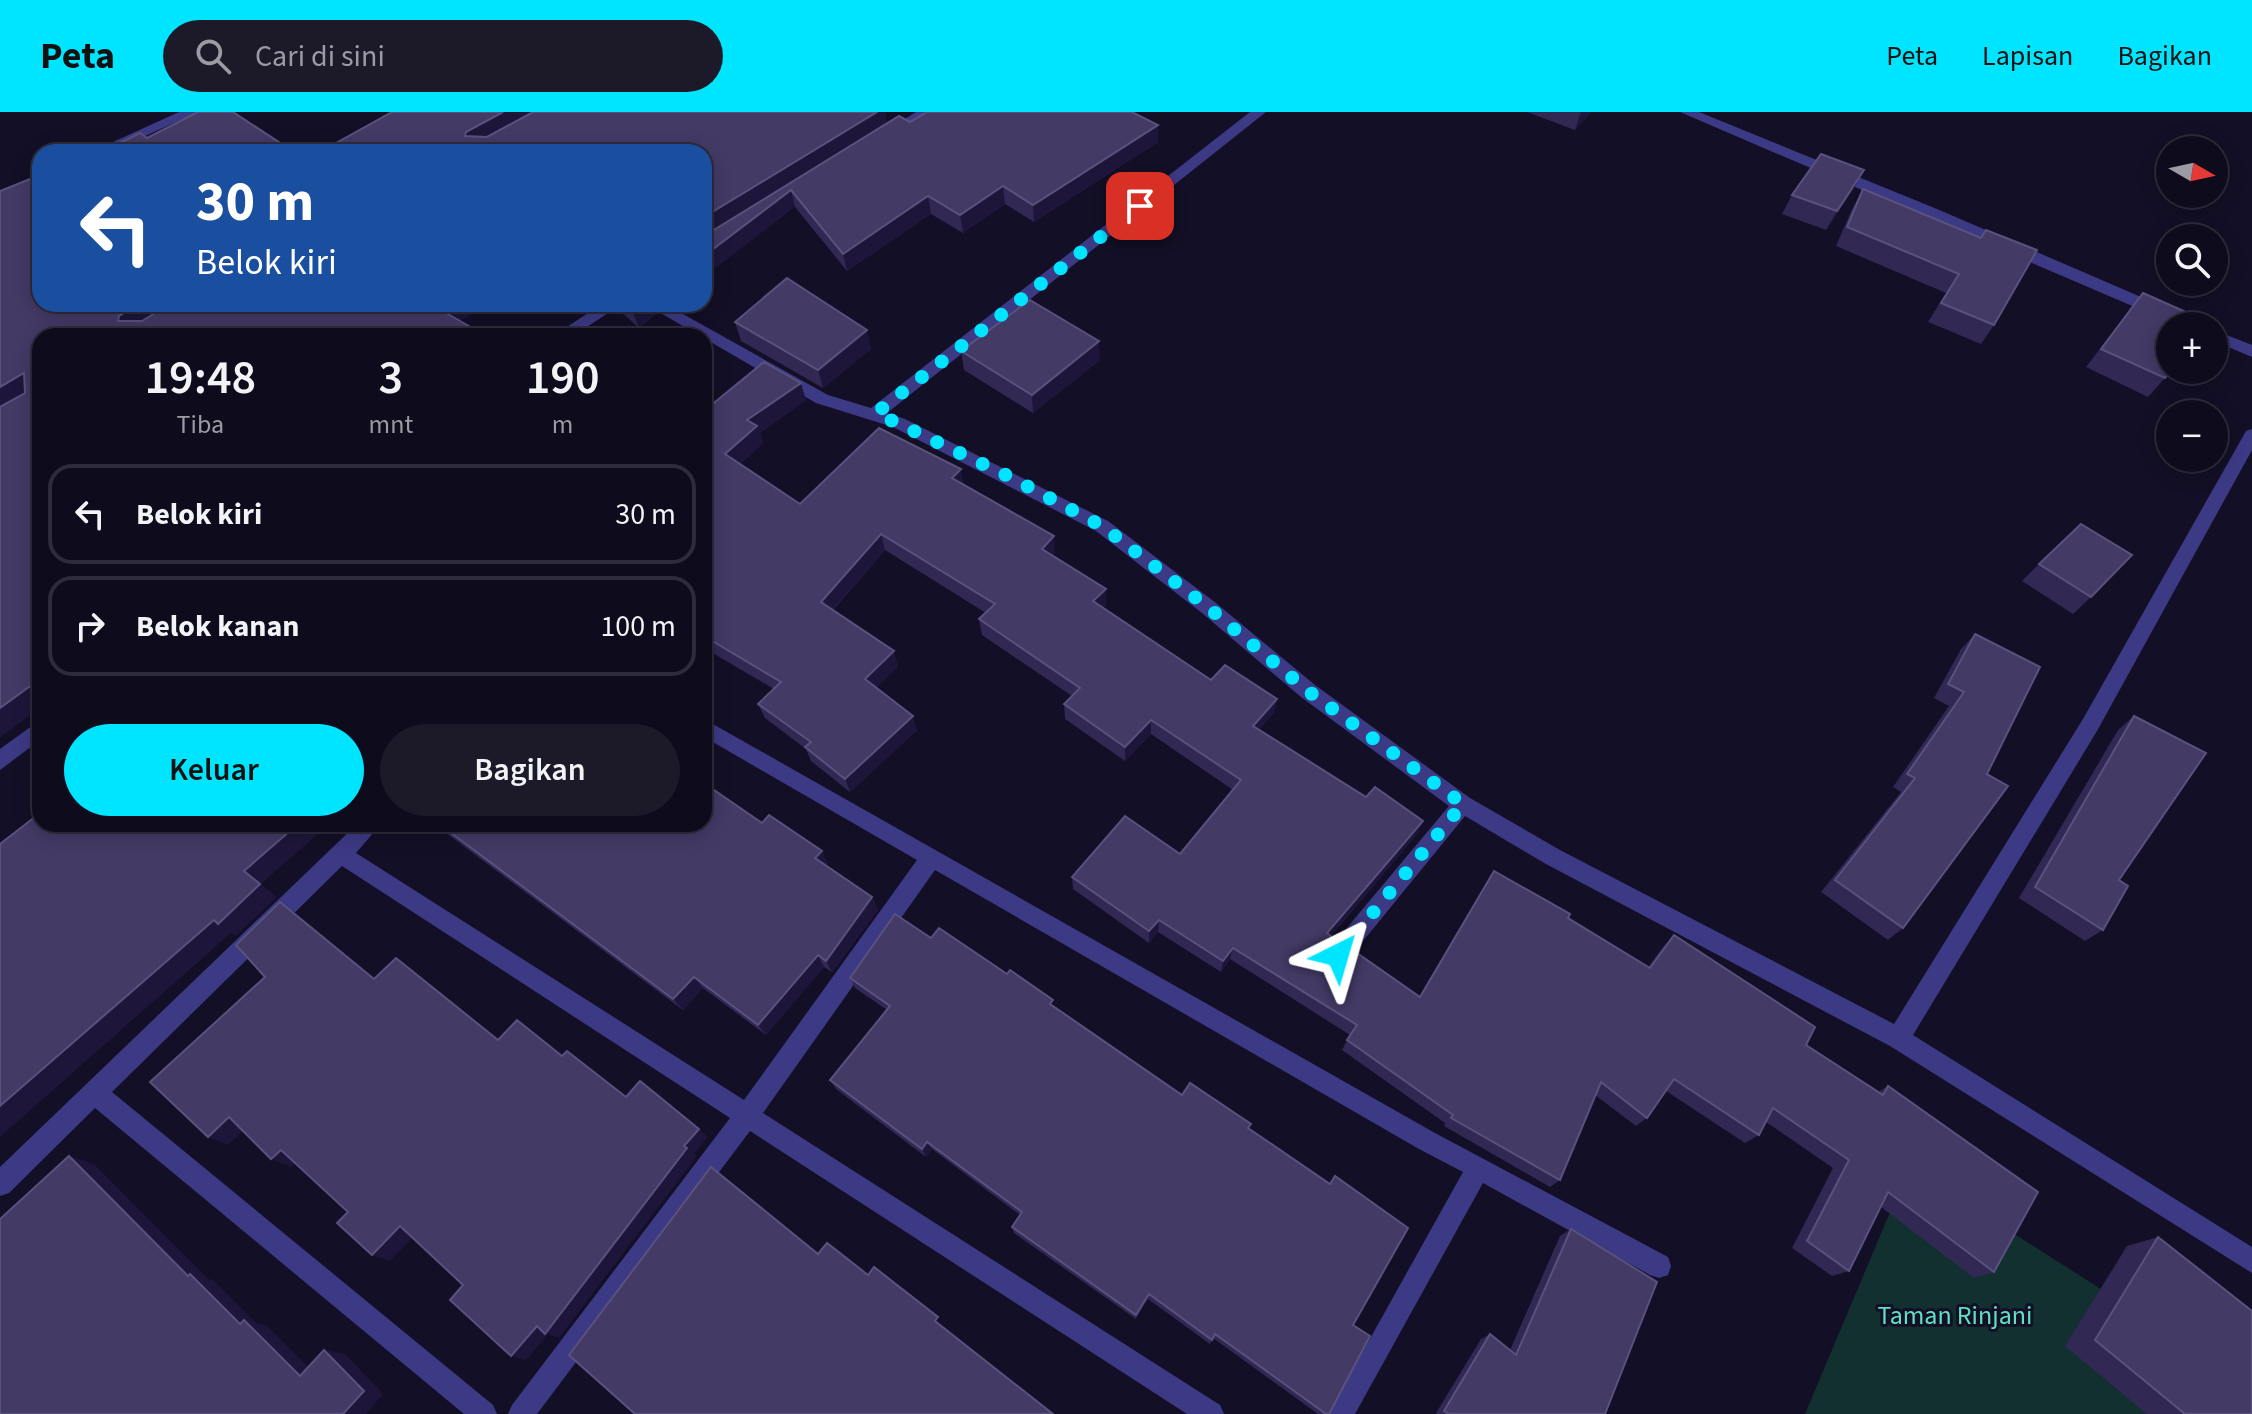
<!DOCTYPE html>
<html lang="id">
<head>
<meta charset="utf-8">
<style>
  :root { --surface:#0e0b1c; --page:#1c1929; --text:#f1f3f6; --muted:#9b9ba3; --line:#2e2b3b; --accent:#00e5ff }
  body { margin:0; font-family:"Source Sans 3",sans-serif; background:var(--page); color:var(--text); height:100vh; display:flex; flex-direction:column; font-size:30px; white-space:nowrap }
  * { box-sizing:border-box; margin:0 }
  p { font-size:26px; color:var(--muted) }
  .icon { flex:none; width:44px; height:44px; fill:none; stroke:currentColor; stroke-width:2; stroke-linecap:round; stroke-linejoin:round }
  .map { position:relative; flex:1; overflow:hidden }
  .sheet { position:absolute; left:32px; top:216px; width:680px; height:504px; display:flex; flex-direction:column; background:var(--surface); border-radius:24px; box-shadow:0 4px 20px #0003,0 0 0 2px var(--line) }
  .sheet>* { flex:none }
  .banner { position:absolute; left:32px; top:32px; width:680px; height:168px; border-radius:24px; box-shadow:0 4px 20px #0003,0 0 0 2px var(--line); background:#1a4fa0; color:#fff; overflow:hidden }
  .needle { width:52px; rotate:99deg }
  .tools { position:absolute; left:2156px; top:24px; display:grid; gap:16px }
  .tools a { display:grid; place-items:center; width:72px; height:72px; border-radius:50%; background:var(--surface); box-shadow:0 4px 20px #0003,0 0 0 2px var(--line); font-size:40px }
  .pin { position:absolute; display:grid; place-items:center; width:68px; height:68px; color:#fff; margin:-34px; border-radius:16px; box-shadow:0 4px 12px #0006 }
  .me { position:absolute; width:88px; margin:-44px; rotate:40deg; stroke-linejoin:round; filter:drop-shadow(0 0 6px #0008) }
  .turn { display:flex; align-items:center; gap:28px; height:168px; padding:0 32px; font-size:36px }
  .turn .icon { width:104px; height:104px; stroke-width:2.5 }
  .turn b { display:block; font-size:56px; line-height:68px }
  .eta { display:flex; justify-content:space-evenly; align-items:center; height:136px; text-align:center }
  .eta b { font-size:48px; font-weight:600; line-height:56px }
  .action { display:flex; gap:16px; margin-top:auto; padding:16px 32px }
  .action a { flex:1; height:92px; border-radius:48px; background:var(--accent); color:#111; font-size:32px; font-weight:600; line-height:92px; text-align:center }
  .action a+a { background:var(--page); color:var(--text) }
  ul { padding:0; list-style:none }
  li { display:flex; align-items:center; gap:24px; height:100px; margin:0 16px 12px; padding:0 16px; border:4px solid var(--line); border-radius:24px }
  li div { flex:1 }
  li b { display:block; font-size:30px }
  li em { font-style:normal }
  header { display:flex; align-items:center; gap:48px; box-sizing:border-box; height:112px; padding:0 40px; background:var(--accent); color:#111 }
  header strong { font-size:38px }
  nav { display:flex; gap:44px; margin-inline-start:auto; font-size:28px }
  .search { width:560px; height:72px; background:var(--page); display:flex; align-items:center; gap:20px; box-sizing:border-box; padding:0 28px; border-radius:44px; color:var(--muted); font-size:30px }
  .map>svg:first-child { display:block }
</style>
</head>
<body>
<header>
<strong>Peta</strong>
<div class="search"><svg class="icon" aria-label="search" viewBox="0 0 24 24"><circle cx="10" cy="10" r="6"/><path d="M15 15l6 6"/></svg>Cari di sini</div>
<nav><a>Peta</a><a>Lapisan</a><a>Bagikan</a></nav>
</header>
<div class="map">
<svg width="2252" height="1302" viewBox="0 0 2252 1302">
  <rect width="100%" height="100%" fill="#130f26"/>
  <!-- green -->
  <path fill="#12302f" d="M1909,1055L2252,1273V1302H1805Z"/>
  <g fill="none" stroke-linecap="round" stroke-linejoin="round">
    <!-- street -->
    <g fill="#3d3a85" fill-rule="evenodd">
      <path d="M179,0H198L110,40H91Z"/>
      <path d="M916,0H932L893,27H883V21Z"/>
      <path d="M1250,0H1266L887,301L905,307L1108,409L1216,491L1315,573L1470,686L1560,738L1894,912L2083,607L2246,319L2252,317V338L2097,619L1913,923L2252,1135V1161L1890,934L1546,752L1465,704L1346,850L1338,853L1330,850L1327,843L1330,836L1449,694L1301,585L1202,501L1096,419L893,315L816,291L645,192H665L828,283L871,296Z"/>
      <path d="M1680,0H1699L1937,97L2199,210L2201,214H2179Z"/>
      <path d="M602,192H622L573,224H553Z"/>
      <path d="M2214,218L2252,233V245L2214,229Z"/>
      <path d="M704,607L1435,1021L1668,1145L1671,1154L1668,1163L1659,1166L1650,1163L1483,1071L1355,1302H1328L1463,1060L1419,1037L935,758L763,1001L1220,1293L1224,1302H1187L750,1019L537,1302H508L512,1293L730,1006L342,754L112,980L493,1293L497,1302H464L95,996L9,1081L0,1084V1055L357,712H381L356,741L744,988L917,748L704,625Z"/>
      <path d="M40,608V628L0,658V637Z"/>
    </g>
  </g>
  <!-- wall -->
  <g fill="#312854">
    <path d="M390,0H885L887,12L910,10L1158,13V30L1034,110L1005,92L963,121L931,102L847,159L795,95Z"/>
    <path d="M1527,0H1591L1575,18Z"/>
    <path d="M1863,77L1980,125L1994,213L1981,232L1928,210L1946,181L1836,134L1852,97Z"/>
    <path d="M1853,78L1826,118L1782,102L1792,83Z"/>
    <path d="M2143,181L2165,266L2148,285L2086,255Z"/>
    <path d="M617,192H652L656,202L639,216L619,198Z"/>
    <path d="M735,210L871,237L823,276L741,229Z"/>
    <path d="M961,239L1100,248L1033,301L964,258Z"/>
    <path d="M806,288L760,321L763,331L740,352L800,392L964,373L1055,441L1052,444L1106,477V493L1103,496L1211,568L1277,587L1274,601L1259,618L1366,685L1423,709L1417,722L1331,824L1328,833L1333,841L1420,885L1568,806L1648,855L1663,835L1674,823L1806,933L1878,980L1888,974L1994,1160L1974,1166L1881,1095L1849,1159L1832,1164L1792,1136L1833,1056L1766,1010L1759,1023L1745,1031L1666,979L1647,1006L1636,1014L1595,983L1560,1068L1550,1075L1444,1014L1445,1011L1342,938L1350,923L1230,847L1221,860L1158,820L1149,831L1073,777L1072,765L1180,742L1233,678L1151,622L1125,649L1065,607L1064,592L1072,584L982,523L979,507L986,501L885,438L833,498L898,554L877,575L917,618L850,680L811,649L806,637L765,606L758,592L774,577L704,536V299Z"/>
    <path d="M2039,452L2091,485L2073,502L2022,469Z"/>
    <path d="M1975,522L2040,555L1903,816L1888,828L1821,780L1901,680L1893,675L1949,594L1934,586L1961,537Z"/>
    <path d="M2134,604L2119,768L2103,818L2085,829L2019,786L2118,618Z"/>
    <path d="M762,711L822,739L828,752L826,753L872,785L878,798L832,860L824,855L766,923L703,876L683,898L434,712Z"/>
    <path d="M931,826L1054,895L1182,983L1249,1016L1353,1213L1329,1302H1318L1213,1226L1210,1232L1148,1187L1136,1207L1014,1121L1012,1115L1020,1103L932,1037L926,1045L836,977L830,968L887,898L855,876L850,866Z"/>
    <path d="M1571,1117L1605,1302H1437L1436,1301L1481,1227L1490,1222L1510,1238L1560,1124Z"/>
    <path d="M2158,1125L2252,1302H2147L2065,1234L2127,1134Z"/>
  </g>
  <!-- shaded-wall -->
  <g fill="#1d163a">
    <path d="M503,0H543L475,37L465,24L466,20Z"/>
    <path d="M877,0H885L887,13L704,126V105Z"/>
    <path d="M1581,0H1591L1575,18Z"/>
    <path d="M1158,13V30L1034,110L1033,93Z"/>
    <path d="M1864,58L1853,78L1826,118L1837,99Z"/>
    <path d="M1003,74L1005,92L963,121L960,103Z"/>
    <path d="M791,78L795,95L704,165V144Z"/>
    <path d="M928,84L931,102L847,159L843,142Z"/>
    <path d="M139,192H180L133,221L118,209L119,204Z"/>
    <path d="M450,192H488L451,215L441,198Z"/>
    <path d="M640,192H652L656,202L639,216L632,198Z"/>
    <path d="M867,218L871,237L823,276L818,258Z"/>
    <path d="M1099,229L1100,248L1033,301L1032,283Z"/>
    <path d="M24,261L40,278L0,302V275Z"/>
    <path d="M801,271L806,288L760,321L763,331L732,359L725,342L747,308Z"/>
    <path d="M961,357L964,374L952,366Z"/>
    <path d="M881,422L885,438L826,505L821,490Z"/>
    <path d="M1054,424L1055,441L1043,453L1042,437Z"/>
    <path d="M1106,477V493L1094,505L1093,489Z"/>
    <path d="M894,539L898,554L870,582L865,567Z"/>
    <path d="M40,567V596L0,625V596Z"/>
    <path d="M1277,587L1274,601L1250,628L1253,614Z"/>
    <path d="M913,604L917,618L850,680L845,667Z"/>
    <path d="M1151,608V622L1125,649V635Z"/>
    <path d="M1423,709L1417,722L1323,833L1327,821Z"/>
    <path d="M298,712H308L319,721L261,772L277,785L236,824L231,821L0,1025V994L244,759Z"/>
    <path d="M822,739L828,752L821,759L815,746Z"/>
    <path d="M872,785L878,798L832,860L826,849Z"/>
    <path d="M280,790L297,802L389,878L374,867Z"/>
    <path d="M1159,808L1158,820L1149,831V819Z"/>
    <path d="M1233,836L1230,847L1221,860L1223,849Z"/>
    <path d="M818,843L824,855L766,923L758,913Z"/>
    <path d="M694,865L703,876L683,898L673,887Z"/>
    <path d="M229,1005L248,1014L228,1033L208,1025Z"/>
    <path d="M699,1017L708,1025L694,1042L697,1044L559,1226L548,1222L526,1248L511,1244Z"/>
    <path d="M927,1030L932,1037L926,1045L922,1037Z"/>
    <path d="M281,1038L300,1046L291,1055L271,1047Z"/>
    <path d="M69,1044L94,1052L208,1167L213,1168L256,1211L266,1213L321,1268L300,1264L240,1212L188,1164Z"/>
    <path d="M400,1114L417,1121L390,1149L372,1143Z"/>
    <path d="M1149,1182L1148,1187L1136,1207V1203Z"/>
    <path d="M324,1238L345,1242L383,1282L366,1302H343Z"/>
  </g>
  <!-- building -->
  <g fill="#433a66" stroke="#5a527e" stroke-width="2">
    <path d="M198,0H233L294,40H102L140,21L147,26Z"/>
    <path d="M392,0H503L466,20L465,24L487,25L533,0H877L704,105V40H320Z"/>
    <path d="M927,0H1132L1158,13L1033,93L1003,74L960,103L928,84L843,142L791,78L704,144V124L899,4L910,10Z"/>
    <path d="M1821,42L1864,58L1837,99L1792,83Z"/>
    <path d="M40,63V192H139L119,204L118,209H142L170,192H450L441,198L486,224H40V567L0,596V295L25,281L24,261L0,275V79Z"/>
    <path d="M1863,77L1981,126L1986,118L2037,138L1994,213L1941,191L1959,162L1847,115Z"/>
    <path d="M787,166L867,218L818,258L735,210Z"/>
    <path d="M2143,181L2206,209L2202,214H2170L2171,258L2165,266L2101,237Z"/>
    <path d="M1030,188L1099,229L1032,283L961,239Z"/>
    <path d="M625,192H640L632,198Z"/>
    <path d="M764,250L801,271L747,308L757,314L725,342L800,392L879,316L961,357L952,366L1054,424L1042,437L1106,477L1093,489L1211,568L1225,553L1277,587L1253,614L1366,685L1375,675L1423,709L1327,821L1331,824L1328,833L1333,841L1344,844L1354,839L1420,885L1494,759L1570,802L1568,806L1650,856L1674,823L1815,915L1806,933L1883,983L1888,974L2038,1080L1994,1160L1888,1080L1849,1159L1807,1129L1849,1048L1773,996L1759,1023L1674,967L1647,1006L1601,970L1560,1068L1451,1006L1453,1003L1347,928L1357,913L1233,836L1223,849L1159,808L1149,819L1072,765L1125,704L1180,742L1241,668L1151,608L1125,635L1064,592L1080,576L979,507L995,492L881,422L821,490L894,539L865,567L913,604L845,667L805,635L811,630L758,592L781,570L704,524V299Z"/>
    <path d="M2081,412L2132,443L2091,485L2039,452Z"/>
    <path d="M1975,522L2040,555L1987,662L2008,674L1903,816L1835,768L1915,666L1907,662L1964,580L1948,572Z"/>
    <path d="M2134,604L2206,641L2119,768L2128,774L2103,818L2035,775Z"/>
    <path d="M704,671L762,711L769,703L822,739L815,746L872,785L826,849L818,843L758,913L694,865L673,887L439,712H704Z"/>
    <path d="M40,701V712H298L244,759L260,772L218,812L214,808L0,994V732Z"/>
    <path d="M280,790L374,867L396,846L498,928L517,908L562,944L567,939L626,985L640,969L699,1017L684,1034L687,1036L545,1222L537,1214L511,1244L450,1188L463,1173L400,1114L372,1143L337,1111L348,1100L281,1038L271,1047L229,1005L208,1025L150,970L265,865L236,833Z"/>
    <path d="M895,802L931,826L939,816L1007,862L1010,858L1053,888L1050,892L1182,983L1190,971L1251,1012L1248,1016L1330,1072L1335,1064L1408,1116L1353,1213L1370,1224L1329,1302H1326L1215,1222L1212,1228L1149,1182L1136,1203L1012,1115L1022,1100L927,1030L922,1037L830,968L890,894L850,866Z"/>
    <path d="M69,1044L188,1164L190,1162L240,1212L244,1208L300,1264L324,1238L364,1279L343,1302H0V1107Z"/>
    <path d="M711,1055L818,1142L827,1131L868,1163L874,1155L938,1205L935,1209L1053,1302H635L569,1243Z"/>
    <path d="M1571,1117L1657,1170L1605,1302H1449L1444,1299L1490,1222L1516,1243Z"/>
    <path d="M2158,1125L2252,1199V1302H2185L2095,1228Z"/>
  </g>
  <g fill="none" stroke-linecap="round" stroke-linejoin="round">
    <!-- route -->
    <path stroke="#00e5ff" stroke-width="14" stroke-dasharray="0 25.2" d="M1140,94L876,301L1008,364L1102,414L1209,496L1308,579L1463,692L1338,843"/>
  </g>
  <g text-anchor="middle" dominant-baseline="central" stroke-width="6" stroke-linejoin="round" paint-order="stroke">
    <!-- near-park labels -->
    <g font-size="26" fill="#5fe0c0" stroke="#130f26">
      <text x="1955" y="1203">Taman Rinjani</text>
    </g>
  </g>
</svg>
<div class="tools">
<a><svg class="needle" viewBox="-14 -14 28 28"><path d="M0-13l5 13h-10z" fill="#e53935"/><path d="M0 13l5-13h-10z" fill="#9b9ba3"/></svg></a>
<a><svg class="icon" aria-label="search" viewBox="0 0 24 24"><circle cx="10" cy="10" r="6"/><path d="M15 15l6 6"/></svg></a>
<a>+</a>
<a>−</a>
</div>
<div class="pin" style="left:1140px;top:94px;background:#d93025"><svg class="icon" aria-label="arrive" viewBox="0 0 24 24"><path d="M6 21V4h12l-3 4 3 4H6"/></svg></div>
<svg class="me" style="left:1338px;top:843px" viewBox="-20 -20 40 40"><path d="M0-17L14 15 0 8-14 15z" fill="#00e5ff" stroke="#fff" stroke-width="4"/></svg>
<div class="banner">
<div class="turn"><svg class="icon" aria-label="left" viewBox="0 0 24 24"><path d="M17 20v-9H6M10 6l-5 5 5 5"/></svg><div><b>30 m</b>Belok kiri</div></div>
</div>
<section class="sheet">
<div class="eta">
<div><b>19:48</b><p>Tiba</p></div>
<div><b>3</b><p>mnt</p></div>
<div><b>190</b><p>m</p></div>
</div>
<ul>
<li><svg class="icon" aria-label="left" viewBox="0 0 24 24"><path d="M17 20v-9H6M10 6l-5 5 5 5"/></svg><div><b>Belok kiri</b></div><em>30 m</em></li>
<li><svg class="icon" aria-label="right" viewBox="0 0 24 24"><path d="M7 20v-9h11M14 6l5 5-5 5"/></svg><div><b>Belok kanan</b></div><em>100 m</em></li>
</ul>
<div class="action"><a>Keluar</a><a>Bagikan</a></div>
</section>
</div>
</body>
</html>
